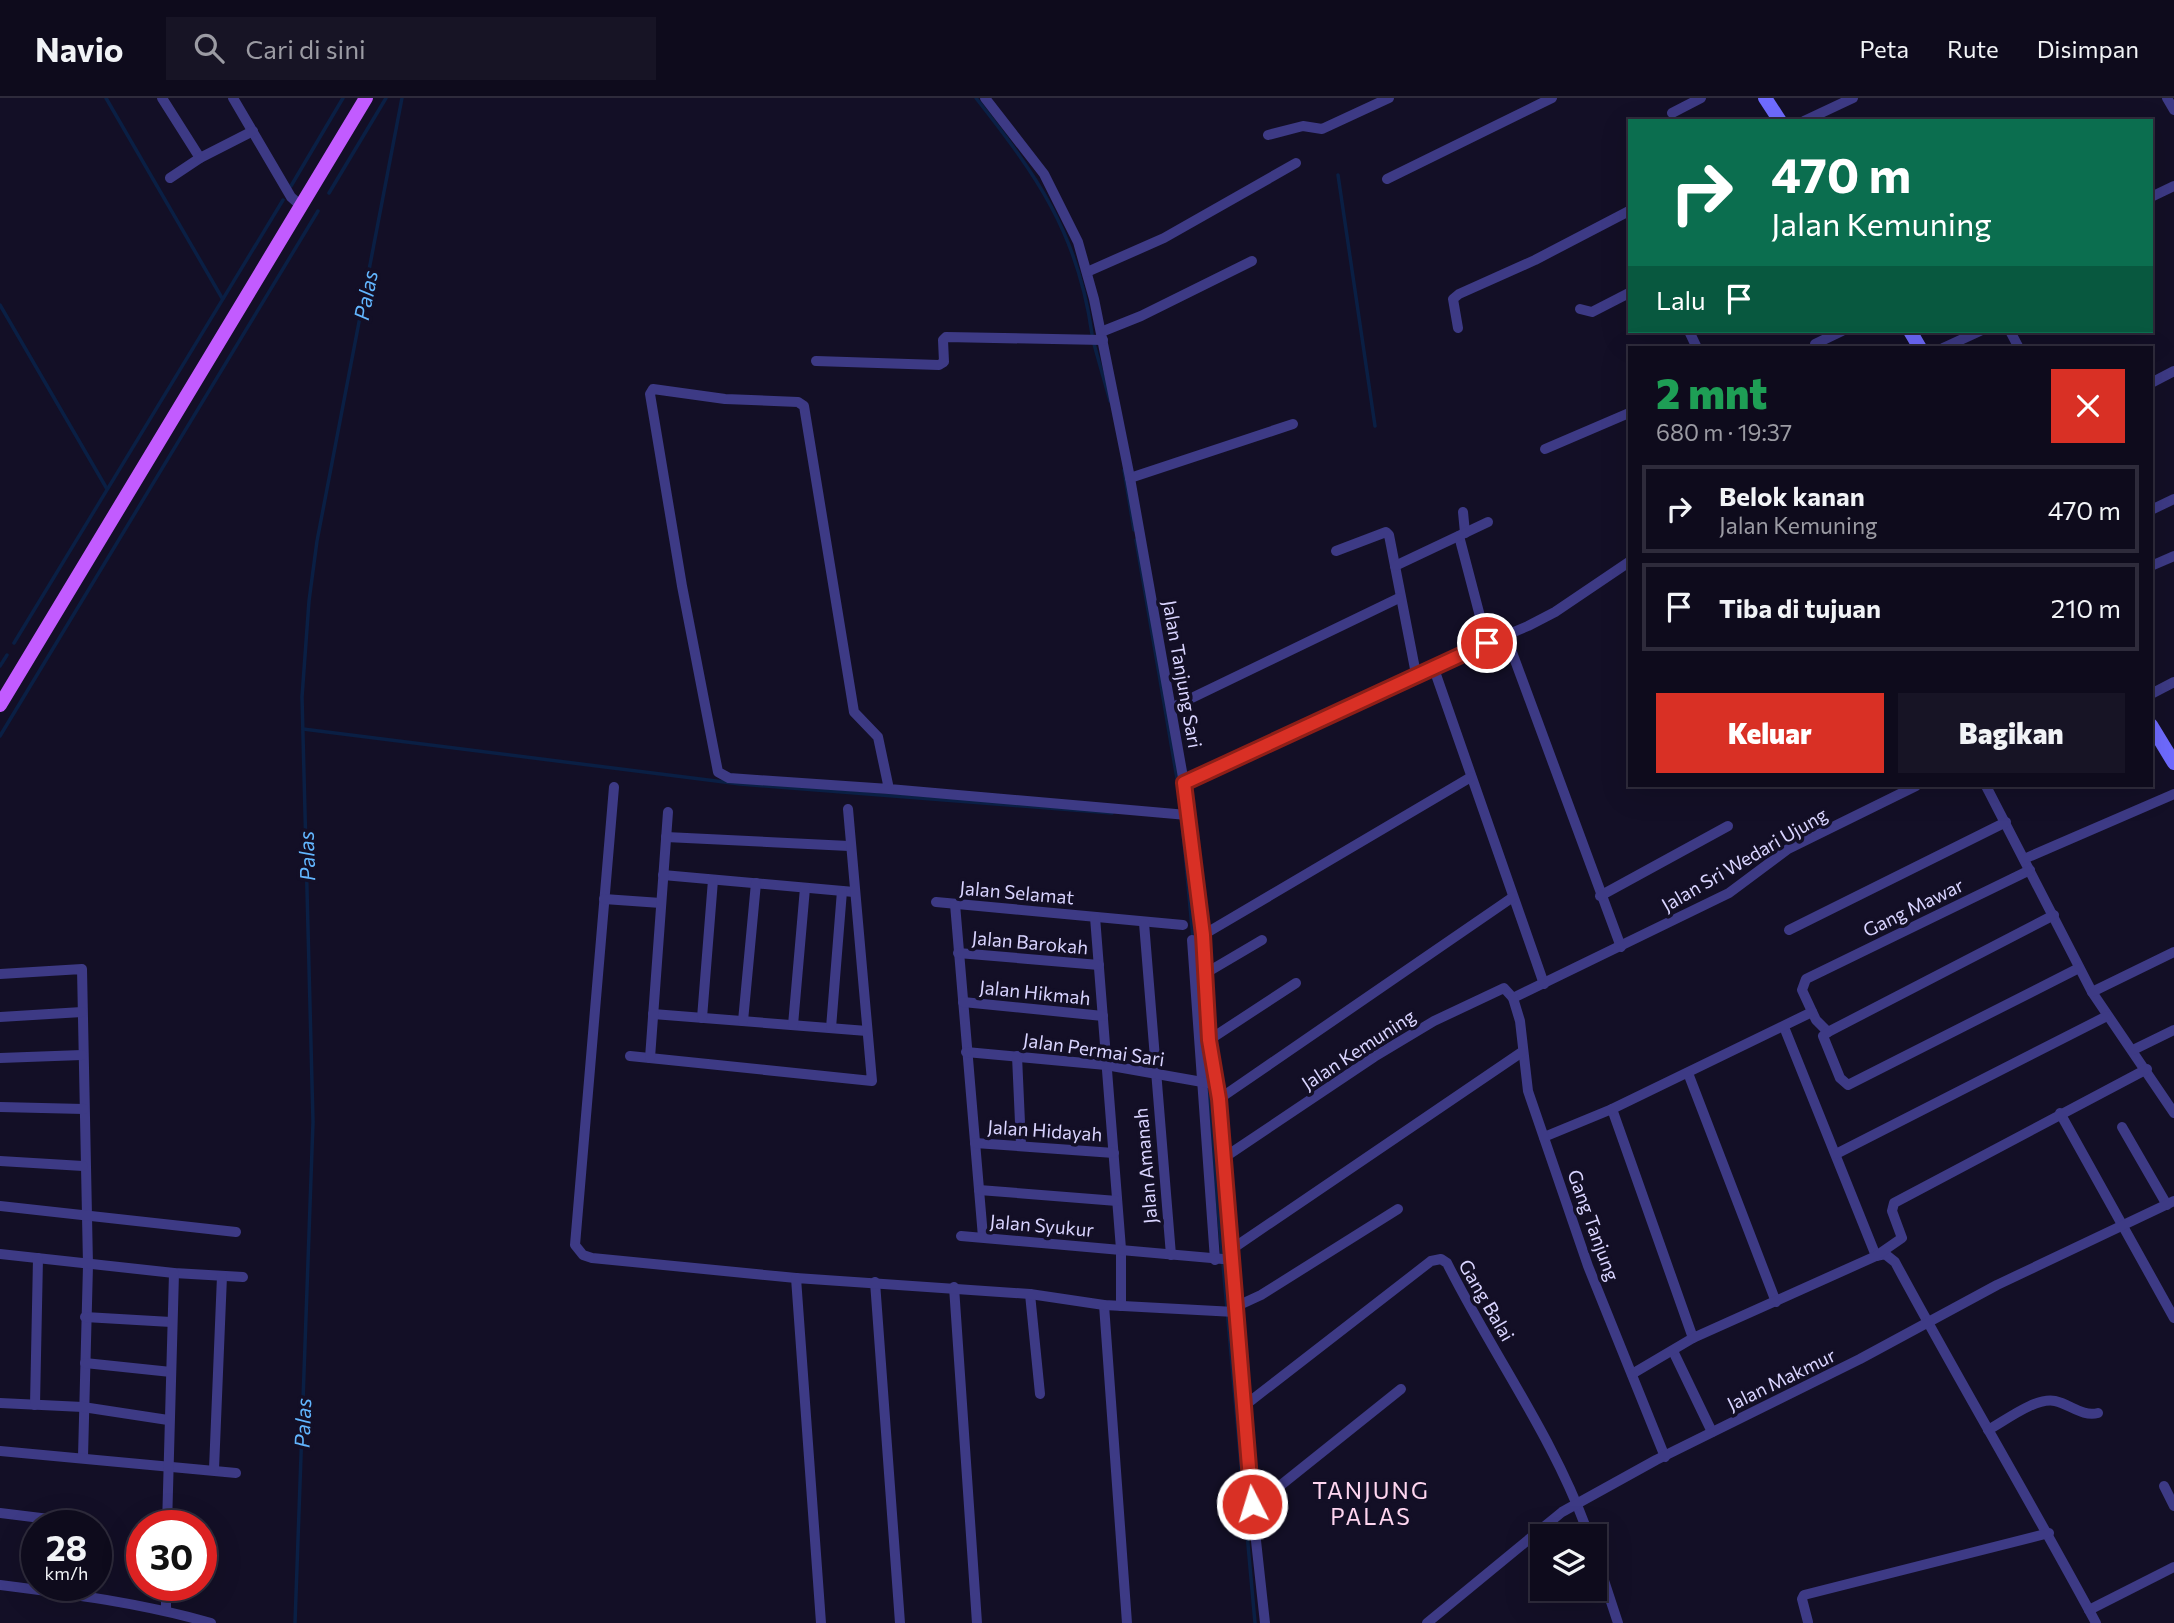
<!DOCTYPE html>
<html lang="id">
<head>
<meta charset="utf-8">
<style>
  :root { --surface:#0e0b1c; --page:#171425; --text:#f1f3f6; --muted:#9b9ba3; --line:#2e2b3b; --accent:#d93025 }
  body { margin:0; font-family:Commissioner,sans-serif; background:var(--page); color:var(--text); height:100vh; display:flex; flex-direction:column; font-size:26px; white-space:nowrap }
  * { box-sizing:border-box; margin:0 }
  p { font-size:23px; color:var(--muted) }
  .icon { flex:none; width:38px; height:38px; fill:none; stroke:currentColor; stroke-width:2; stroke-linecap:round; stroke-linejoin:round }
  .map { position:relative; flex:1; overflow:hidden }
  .side { position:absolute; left:1628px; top:248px; width:525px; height:441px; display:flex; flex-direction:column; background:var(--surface); border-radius:0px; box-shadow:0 7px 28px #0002,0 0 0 2px var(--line) }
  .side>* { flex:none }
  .top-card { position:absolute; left:1628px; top:21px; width:525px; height:214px; border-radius:0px; box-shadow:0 7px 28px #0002,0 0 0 2px var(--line); background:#0b6e4f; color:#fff; overflow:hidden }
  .tools { position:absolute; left:1530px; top:1426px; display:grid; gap:14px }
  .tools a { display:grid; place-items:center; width:77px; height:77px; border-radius:0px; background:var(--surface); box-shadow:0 7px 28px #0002,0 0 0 2px var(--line); font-size:35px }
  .speed { position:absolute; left:21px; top:1412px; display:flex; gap:14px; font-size:35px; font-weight:700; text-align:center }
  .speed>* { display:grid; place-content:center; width:91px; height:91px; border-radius:50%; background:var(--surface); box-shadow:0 7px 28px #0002,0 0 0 2px var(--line); line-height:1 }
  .speed small { font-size:18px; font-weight:400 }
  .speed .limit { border:10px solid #d22; background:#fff; color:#111 }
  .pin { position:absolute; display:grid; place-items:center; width:60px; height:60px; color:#fff; margin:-30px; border:4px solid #fff; border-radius:50%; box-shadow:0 2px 7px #0007 }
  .me { position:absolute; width:77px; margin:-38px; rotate:355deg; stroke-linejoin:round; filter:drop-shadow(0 0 5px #0008) }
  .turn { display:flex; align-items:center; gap:24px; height:147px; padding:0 28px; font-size:32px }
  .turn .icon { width:91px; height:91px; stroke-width:2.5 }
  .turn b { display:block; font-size:49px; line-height:60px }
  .then { display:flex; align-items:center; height:66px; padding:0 28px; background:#0003; gap:14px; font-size:26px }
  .round { display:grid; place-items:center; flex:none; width:74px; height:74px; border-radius:0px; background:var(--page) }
  .summary { display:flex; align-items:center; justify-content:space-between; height:119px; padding:0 28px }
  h1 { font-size:42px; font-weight:800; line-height:52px; color:#1e9e55 }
  .cta { display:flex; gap:14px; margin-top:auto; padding:14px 28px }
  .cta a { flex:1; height:80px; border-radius:0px; background:var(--accent); color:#fff; font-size:28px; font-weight:800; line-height:80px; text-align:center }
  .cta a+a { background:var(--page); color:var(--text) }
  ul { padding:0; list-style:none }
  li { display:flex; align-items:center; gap:21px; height:88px; margin:0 14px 10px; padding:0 14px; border:4px solid var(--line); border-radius:0px }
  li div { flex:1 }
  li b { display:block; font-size:26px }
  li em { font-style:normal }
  header { display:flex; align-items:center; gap:42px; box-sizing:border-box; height:98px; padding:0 35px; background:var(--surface); border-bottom:2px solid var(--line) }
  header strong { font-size:33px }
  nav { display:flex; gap:38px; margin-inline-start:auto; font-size:24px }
  .search { width:490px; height:63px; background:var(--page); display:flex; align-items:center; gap:18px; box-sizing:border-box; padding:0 24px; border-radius:0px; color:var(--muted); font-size:26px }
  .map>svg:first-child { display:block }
</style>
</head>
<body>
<header>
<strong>Navio</strong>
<div class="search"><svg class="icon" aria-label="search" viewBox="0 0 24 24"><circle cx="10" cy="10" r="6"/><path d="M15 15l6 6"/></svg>Cari di sini</div>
<nav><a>Peta</a><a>Rute</a><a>Disimpan</a></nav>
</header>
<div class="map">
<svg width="2174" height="1525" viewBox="0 0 2174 1525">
  <rect width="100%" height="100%" fill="#130f26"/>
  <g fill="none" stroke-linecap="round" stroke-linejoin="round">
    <!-- stream -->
    <g stroke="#0a1f44" stroke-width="3.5">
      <path d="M106,0L222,200"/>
      <path d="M976,0C1037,78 1078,135 1092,236"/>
      <path d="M1338,77L1375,328"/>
      <path d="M291,88L343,0"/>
      <path d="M329,95L386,0"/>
      <path d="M0,207L107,391"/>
      <path d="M1094,246L1110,303"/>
      <path d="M1124,372L1134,432"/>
      <path d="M1136,442L1179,692L1193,840"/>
      <path d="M14,545L283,102"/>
      <path d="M0,568L7,557"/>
      <path d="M303,631L740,686L1112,715"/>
      <path d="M0,638L318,113"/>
      <path d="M1207,987L1255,1525"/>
      <path d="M295,1525L313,1024L302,599L309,503L317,443L402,0"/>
    </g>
    <!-- street -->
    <g stroke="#3d3a85" stroke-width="10">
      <path d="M162,0L200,60"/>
      <path d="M233,0L291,99L301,108"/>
      <path d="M985,0L1044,76L1078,144L1094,201L1130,380L1184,685L1203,837L1209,942L1219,1001L1252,1406L1265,1525"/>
      <path d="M2167,0L2174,12"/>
      <path d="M1672,15L1701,0"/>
      <path d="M1804,23L1853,0"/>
      <path d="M1268,37L1303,28L1322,31L1389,0"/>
      <path d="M170,80L200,60L253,33"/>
      <path d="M1387,81L1552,0"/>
      <path d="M2151,99L2174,88"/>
      <path d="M1087,174L1164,140L1296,65"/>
      <path d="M1580,211L1592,214L1629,195"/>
      <path d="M1458,230L1453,201L1459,196L1535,162L1629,113"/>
      <path d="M1689,233L1697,250"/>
      <path d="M2010,233L2019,250"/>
      <path d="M1101,234L1141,218L1252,163"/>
      <path d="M1815,246L1842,233"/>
      <path d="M1943,250L1980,233"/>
      <path d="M816,263L939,267L944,264L943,242L946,239L1103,242"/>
      <path d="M2151,285L2174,273"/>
      <path d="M1545,351L1629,315"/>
      <path d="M1130,380L1293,326"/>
      <path d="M2151,412L2174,401"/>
      <path d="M1463,414L1465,435"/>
      <path d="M1459,438L1487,545"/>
      <path d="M1336,453L1386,434L1389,437L1416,576"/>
      <path d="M1395,468L1488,424"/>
      <path d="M2151,468L2174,458"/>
      <path d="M1506,538L1621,849"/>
      <path d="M1433,568L1544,886"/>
      <path d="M2151,596L2174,584"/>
      <path d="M1171,610L1399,500"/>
      <path d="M1184,685L1433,568L1528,528L1555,514L1629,464"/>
      <path d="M1986,688L2092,894L2174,1015"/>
      <path d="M614,689L575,1147L583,1157L592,1160L796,1180"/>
      <path d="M889,691L729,680L718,674L682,488L650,296L653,291L725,301L798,304L804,308L854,614L878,639L889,691L1187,717"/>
      <path d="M666,739L849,748"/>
      <path d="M2024,761L2174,696"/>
      <path d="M2030,772L1806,881L1802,892L1816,922L1828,934L2054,817"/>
      <path d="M663,777L854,794"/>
      <path d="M1600,798L1728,728"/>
      <path d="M604,801L661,805"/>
      <path d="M936,804L1183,827"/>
      <path d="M955,806L983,1139"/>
      <path d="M1095,819L1121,1151V1208"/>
      <path d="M1144,825L1171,1157"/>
      <path d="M1789,832L2006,724"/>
      <path d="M1203,837L1471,679"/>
      <path d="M1192,842L1215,1162"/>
      <path d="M958,855L1099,867"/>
      <path d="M1206,875L1262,842"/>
      <path d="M0,876L82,871L88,1167L83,1359"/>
      <path d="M2092,894L2174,854"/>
      <path d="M1513,900L1729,795L1788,751L1916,688"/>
      <path d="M963,904L1103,918"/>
      <path d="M653,916L867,933"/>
      <path d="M0,919L82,914"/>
      <path d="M702,920L713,782"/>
      <path d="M743,923L756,785"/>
      <path d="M793,927L805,790"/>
      <path d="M1784,929L1876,1158"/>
      <path d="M831,930L842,793"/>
      <path d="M1828,934L1823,938L1840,980L1848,987L2079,870"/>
      <path d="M1209,942L1296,885"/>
      <path d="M2133,952L2174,932"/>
      <path d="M966,954L1106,967L1208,985"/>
      <path d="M630,958L872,983L848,711"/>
      <path d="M1017,958L1021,1047"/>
      <path d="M0,960L82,957"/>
      <path d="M650,960L668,714"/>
      <path d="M1688,975L1776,1204"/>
      <path d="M1219,1001L1513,799"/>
      <path d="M0,1009L84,1011"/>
      <path d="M1612,1011L1693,1240"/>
      <path d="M2060,1015L2174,1220"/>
      <path d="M2122,1029L2167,1107"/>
      <path d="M1544,1039L1612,1011L1812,914"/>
      <path d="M975,1045L1114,1055"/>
      <path d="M1836,1056L2107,918"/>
      <path d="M1225,1059L1374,959L1434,923L1504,890L1513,900L1520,923L1528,993L1588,1168L1665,1359"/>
      <path d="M0,1063L83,1068"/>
      <path d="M979,1092L1117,1103"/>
      <path d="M0,1108L236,1134"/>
      <path d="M961,1138L1234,1162"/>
      <path d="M1232,1151L1522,954"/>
      <path d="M0,1156L174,1175L243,1179"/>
      <path d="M1876,1158L1885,1156L1895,1164C1960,1285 2031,1404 2096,1525"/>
      <path d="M875,1184L900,1525"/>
      <path d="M954,1189L977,1525"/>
      <path d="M1030,1196L1040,1296"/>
      <path d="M1104,1207L1127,1525"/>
      <path d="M1235,1209L1261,1197L1398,1111"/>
      <path d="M85,1219L171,1224"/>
      <path d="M1673,1253L1712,1334"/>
      <path d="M85,1265L171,1274"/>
      <path d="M1632,1276L1693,1240L1876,1158L1902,1140L1892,1113L1894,1105L2147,971"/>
      <path d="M0,1305L83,1309L168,1322"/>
      <path d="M35,1307L38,1160"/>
      <path d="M1244,1308L1431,1163L1441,1161L1447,1165C1493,1257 1555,1341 1589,1438"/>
      <path d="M1988,1332C2005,1323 2035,1299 2055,1303C2070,1306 2082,1319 2098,1315"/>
      <path d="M0,1353L236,1375"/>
      <path d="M214,1371L222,1178"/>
      <path d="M2164,1388L2174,1408"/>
      <path d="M1252,1406L1281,1387L1401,1291"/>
      <path d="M0,1415L49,1421"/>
      <path d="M167,1428L174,1175"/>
      <path d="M1594,1452L1618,1525"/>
      <path d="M0,1487C71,1496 142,1505 211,1525"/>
      <path d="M166,1512V1488"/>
      <path d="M2089,1512L2174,1469"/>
      <path d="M1808,1524L1802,1501L1804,1497L2049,1435"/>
      <path d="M821,1525L796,1180L1030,1196L1104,1207L1235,1214"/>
      <path d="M1427,1525L1562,1414L1656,1362L1860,1261L1997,1187L2174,1103"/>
    </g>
    <!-- secondary -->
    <g stroke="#6f6bff" stroke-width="14">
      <path d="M1765,0L1780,23"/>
      <path d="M1910,233L1920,250"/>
      <path d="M2151,627L2174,665"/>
    </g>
    <!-- primary -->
    <path stroke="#c25bff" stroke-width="14" d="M0,607L366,0"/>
  </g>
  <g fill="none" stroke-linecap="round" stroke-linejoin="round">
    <defs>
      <path id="route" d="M1252,1406L1219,1001L1209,942L1203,837L1184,685L1487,545"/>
    </defs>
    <!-- route casing -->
    <use href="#route" stroke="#8d1f18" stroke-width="18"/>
    <!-- route -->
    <use href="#route" stroke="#d93025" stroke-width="12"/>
  </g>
  <g text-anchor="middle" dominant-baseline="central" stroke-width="7" stroke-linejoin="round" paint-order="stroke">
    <!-- street labels -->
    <g font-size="19" fill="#d9d4ff" stroke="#130f26">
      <text transform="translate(1183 576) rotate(80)">Jalan Tanjung Sari</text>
      <text transform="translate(1744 761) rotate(-30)">Jalan Sri Wedari Ujung</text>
      <text transform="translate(1017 794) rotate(5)">Jalan Selamat</text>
      <text transform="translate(1913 809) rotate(-26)">Gang Mawar</text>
      <text transform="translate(1030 844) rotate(5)">Jalan Barokah</text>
      <text transform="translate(1035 894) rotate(6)">Jalan Hikmah</text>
      <text transform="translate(1094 951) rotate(8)">Jalan Permai Sari</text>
      <text transform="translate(1358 951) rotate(-33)">Jalan Kemuning</text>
      <text transform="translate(1045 1032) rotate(4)">Jalan Hidayah</text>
      <text transform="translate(1145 1068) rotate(-95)">Jalan Amanah</text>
      <text transform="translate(1042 1127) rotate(5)">Jalan Syukur</text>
      <text transform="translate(1594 1127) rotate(70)">Gang Tanjung</text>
      <text transform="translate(1487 1202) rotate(60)">Gang Balai</text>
      <text transform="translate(1781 1281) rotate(-26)">Jalan Makmur</text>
    </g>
    <!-- water labels -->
    <g font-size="21" font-style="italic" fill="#62b6ff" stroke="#130f26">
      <text transform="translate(365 197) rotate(-79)">Palas</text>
      <text transform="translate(306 758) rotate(-92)">Palas</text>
      <text transform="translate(302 1325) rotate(-88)">Palas</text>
    </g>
    <!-- quarter labels -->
    <g font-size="23" letter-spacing="2" fill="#ffd6f0" stroke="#130f26">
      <text x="1371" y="1392">TANJUNG<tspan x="1371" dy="26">PALAS</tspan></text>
    </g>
  </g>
</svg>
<div class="tools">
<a><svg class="icon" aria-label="layers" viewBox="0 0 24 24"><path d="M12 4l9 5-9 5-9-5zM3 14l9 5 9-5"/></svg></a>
</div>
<div class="speed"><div>28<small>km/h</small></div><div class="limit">30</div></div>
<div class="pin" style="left:1487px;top:545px;background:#d93025"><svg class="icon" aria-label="arrive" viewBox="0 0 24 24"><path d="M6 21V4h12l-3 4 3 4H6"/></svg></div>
<svg class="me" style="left:1252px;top:1406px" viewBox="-20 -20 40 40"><circle r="17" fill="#d93025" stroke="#fff" stroke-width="3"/><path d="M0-11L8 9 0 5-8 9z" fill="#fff"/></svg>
<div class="top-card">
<div class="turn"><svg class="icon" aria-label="right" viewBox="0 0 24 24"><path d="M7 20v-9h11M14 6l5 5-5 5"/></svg><div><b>470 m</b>Jalan Kemuning</div></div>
<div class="then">Lalu<svg class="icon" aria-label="arrive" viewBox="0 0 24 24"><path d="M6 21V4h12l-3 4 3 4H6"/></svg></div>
</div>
<section class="side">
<div class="summary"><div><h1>2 mnt</h1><p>680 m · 19:37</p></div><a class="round" style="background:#d93025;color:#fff"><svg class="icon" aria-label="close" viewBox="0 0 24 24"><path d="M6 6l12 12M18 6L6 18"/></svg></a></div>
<ul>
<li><svg class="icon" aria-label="right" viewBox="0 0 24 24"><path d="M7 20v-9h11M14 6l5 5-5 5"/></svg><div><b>Belok kanan</b><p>Jalan Kemuning</p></div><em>470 m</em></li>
<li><svg class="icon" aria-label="arrive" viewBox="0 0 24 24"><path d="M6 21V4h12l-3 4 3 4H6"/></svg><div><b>Tiba di tujuan</b></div><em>210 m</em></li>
</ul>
<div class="cta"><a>Keluar</a><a>Bagikan</a></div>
</section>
</div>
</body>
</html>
